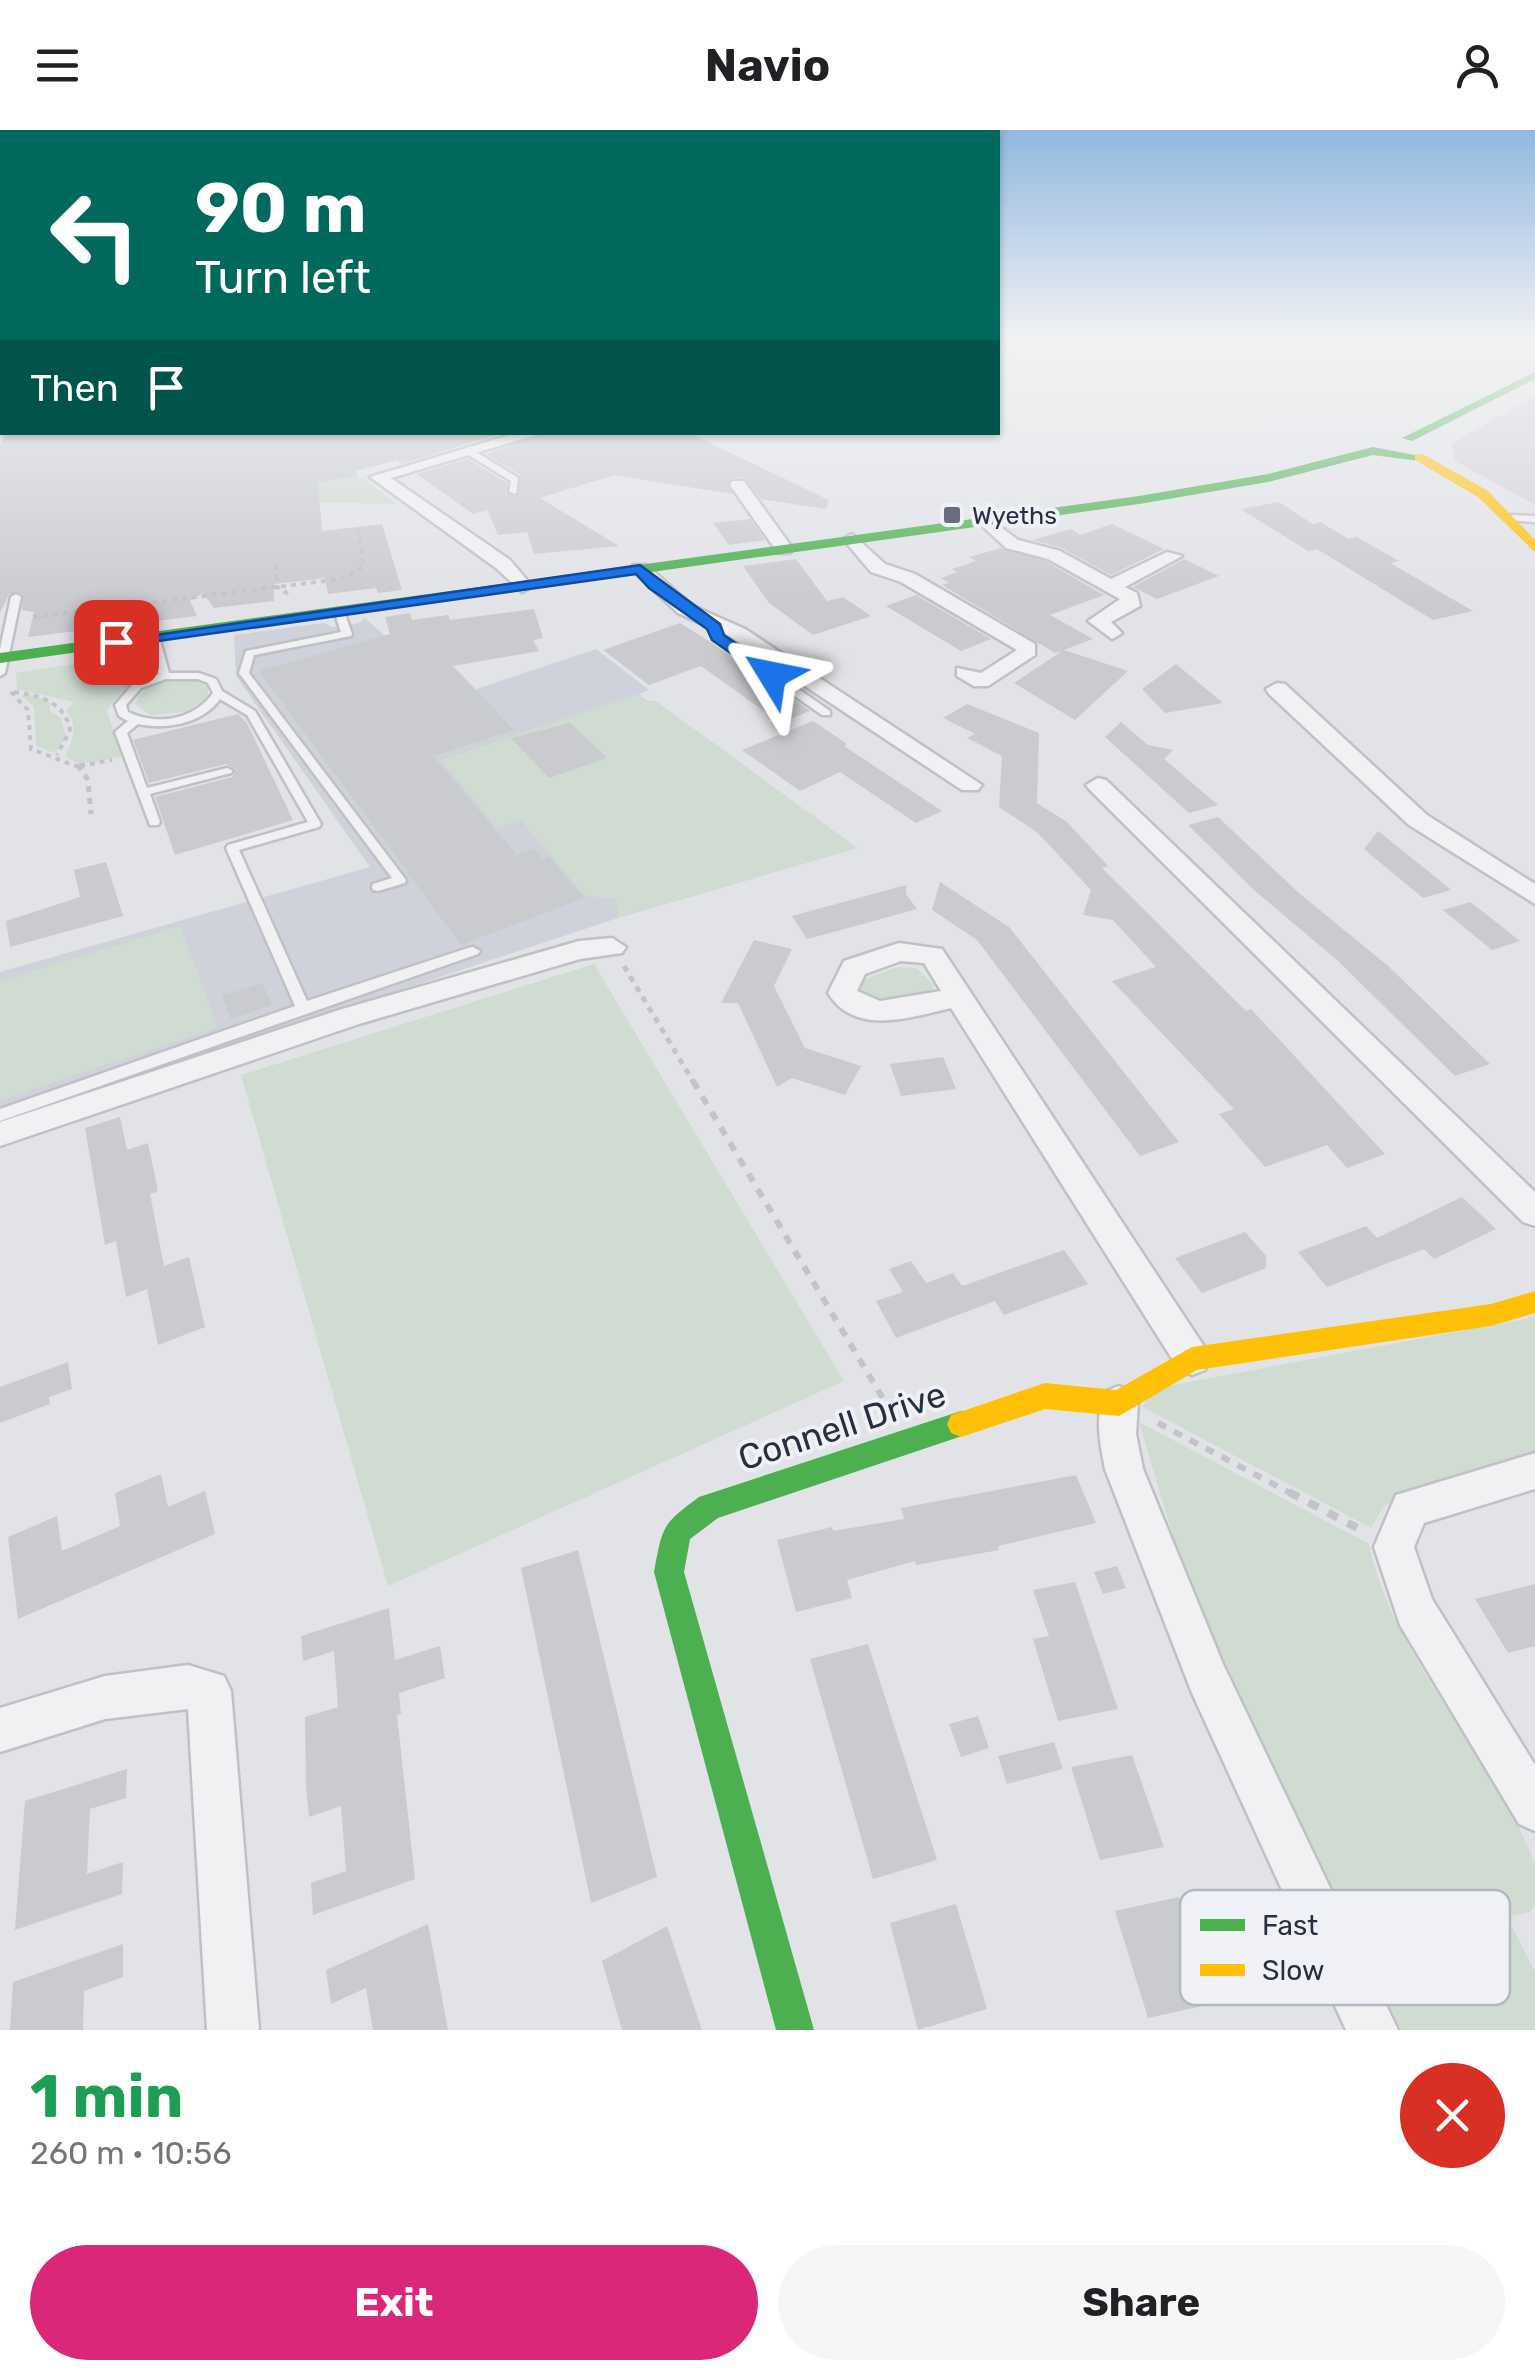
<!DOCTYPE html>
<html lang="en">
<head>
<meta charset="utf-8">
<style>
  :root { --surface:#fff; --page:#f6f6f6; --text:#202124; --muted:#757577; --accent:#db2777 }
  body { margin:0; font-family:Rubik,sans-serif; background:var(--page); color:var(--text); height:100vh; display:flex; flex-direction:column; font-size:38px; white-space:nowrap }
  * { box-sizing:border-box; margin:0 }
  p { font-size:32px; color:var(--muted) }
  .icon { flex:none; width:55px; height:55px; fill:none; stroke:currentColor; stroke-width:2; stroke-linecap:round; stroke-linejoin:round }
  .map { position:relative; height:1900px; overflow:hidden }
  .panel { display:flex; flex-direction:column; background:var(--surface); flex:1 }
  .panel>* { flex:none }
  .hud { position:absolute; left:0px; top:0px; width:1000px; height:305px; box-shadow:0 2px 8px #0004; background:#00695c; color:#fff; overflow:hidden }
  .pin { position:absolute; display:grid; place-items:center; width:85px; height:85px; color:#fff; margin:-42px; border-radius:20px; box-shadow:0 5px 15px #0006 }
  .me { position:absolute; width:110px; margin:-55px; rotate:305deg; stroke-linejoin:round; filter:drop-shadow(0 0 8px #0008) }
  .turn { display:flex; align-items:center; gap:35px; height:210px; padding:0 30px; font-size:45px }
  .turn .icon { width:130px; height:130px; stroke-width:2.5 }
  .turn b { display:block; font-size:70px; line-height:85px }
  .then { display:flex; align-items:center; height:95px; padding:0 30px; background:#0003; gap:20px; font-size:38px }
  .round { display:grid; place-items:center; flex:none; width:105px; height:105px; border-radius:52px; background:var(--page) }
  .head { display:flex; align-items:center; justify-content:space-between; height:170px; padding:0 30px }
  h1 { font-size:60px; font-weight:700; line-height:75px; color:#1e9e55 }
  .action { display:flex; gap:20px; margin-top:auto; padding:20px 30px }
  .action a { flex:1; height:115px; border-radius:60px; background:var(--accent); color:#fff; font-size:40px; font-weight:700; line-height:115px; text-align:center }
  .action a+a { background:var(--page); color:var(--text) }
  header { display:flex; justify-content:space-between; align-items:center; height:130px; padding:0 30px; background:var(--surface); font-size:45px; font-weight:700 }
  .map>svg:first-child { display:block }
</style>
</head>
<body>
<header><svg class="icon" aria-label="menu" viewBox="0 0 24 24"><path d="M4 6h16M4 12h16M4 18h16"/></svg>Navio<svg class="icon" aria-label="person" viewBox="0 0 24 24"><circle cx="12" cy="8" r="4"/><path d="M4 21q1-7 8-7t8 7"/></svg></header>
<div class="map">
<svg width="1535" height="1900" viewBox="0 0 1535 1900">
  <rect width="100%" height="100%" fill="#e1e3e7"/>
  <!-- built -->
  <g fill="#cfd2da">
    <path d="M1535,266V375L1455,331L1452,313Z"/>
    <path d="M365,488L453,567L596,519L649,560L639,564L645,570L657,572L857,718L618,788L0,993V842L370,737L236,546L234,505L325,493L332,497L360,493Z"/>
  </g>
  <!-- green -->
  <g fill="#d0dbd2">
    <path d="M362,347L397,374L302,372L316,352Z"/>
    <path d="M143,523L151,526L149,547L120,563L107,580L121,627L79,634L65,626C73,610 79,595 66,581L74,572L17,559L16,543Z"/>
    <path d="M195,549L208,555V567L186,582L150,585L135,574C144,551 173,547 195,549Z"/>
    <path d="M27,564L50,572V582L61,588L66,608L54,623L36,616L34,576L21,566Z"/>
    <path d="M638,564L645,571L657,572L857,718L618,788L617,769L585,766L521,690L497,698L441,630Z"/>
    <path d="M180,796L218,897L0,970V851Z"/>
    <path d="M594,834L844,1251L388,1456L241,945Z"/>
    <path d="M898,837L916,838L934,855L932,862L880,872L855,864L857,852Z"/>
    <path d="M1535,1187V1324L1408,1364L1384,1376L1371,1398L1143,1277L1152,1259Z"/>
    <path d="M1139,1292L1369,1414C1391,1527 1496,1627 1535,1735V1775L1530,1782L1507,1787L1535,1842V1900H1399L1364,1834L1183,1440Z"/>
  </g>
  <!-- building -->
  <g fill="#c9cbcf">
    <path d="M6,302H505L402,334L397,330L356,341L358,347L318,352L322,401L382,394L402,460L378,463L376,458L328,464L325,448L274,454V471L214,478L203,463L190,471L197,486L28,507L34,482L22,480L23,464H9L0,483V316Z"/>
    <path d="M549,302H687L829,370L826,379L761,369L744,347L729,349L732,364L614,345L540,368L619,416L534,424L527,402L498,405L487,380L473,384L417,344L468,329L507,353L506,364L518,367L520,345L486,324Z"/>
    <path d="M1279,372L1313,394L1320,392L1349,409L1357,407L1399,431L1390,433L1473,481L1433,490L1317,419L1308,421L1240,379Z"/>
    <path d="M750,389L765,410L729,415L713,393Z"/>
    <path d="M1112,394L1164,419L1111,445L1062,418L1032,410L1071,399L1080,405Z"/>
    <path d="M1001,418L1047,432L1104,465L1050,485L1093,509L1064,520L1128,541L1075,590L1014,553L1062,521L1055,523L942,455L949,453L941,448L957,442L952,439L976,431L969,427Z"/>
    <path d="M796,429L827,471L843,467L871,486L813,505L769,473L743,436Z"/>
    <path d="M1184,429L1219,446L1157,469L1133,457Z"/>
    <path d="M916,465L991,509L961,521L886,476Z"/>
    <path d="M534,479L543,508L533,510L539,521L453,536L514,600L433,626L517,725L534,719L543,729L548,726L584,768L461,815L259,541L390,504L385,487L410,483L412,490L448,485L450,490Z"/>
    <path d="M680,493L712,513L810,581L781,593L701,536L649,555L603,520Z"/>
    <path d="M1176,534L1223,573L1165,583L1142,559Z"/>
    <path d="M967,574L1039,603L1037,673L1067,692L1108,736L1102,738L1246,881L1251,879L1385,1024L1347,1038L1327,1015L1265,1037L1219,984L1234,979L1112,851L1156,837L1113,790L1083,785L1091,760L1037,702L999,677L1002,626L967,608L975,604L943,588Z"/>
    <path d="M238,584L247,593L293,690L175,725L155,667L232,647L237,640L226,634L149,653L133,610Z"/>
    <path d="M813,591L847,614L844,616L942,681L916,693L840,642L800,661L742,620Z"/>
    <path d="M1121,592L1148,615L1173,620L1164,629L1218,675L1189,683L1105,607Z"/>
    <path d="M570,593L607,628L549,648L511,608Z"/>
    <path d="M1218,687L1300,764L1387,835L1490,934L1455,946L1337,830L1255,761L1188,695Z"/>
    <path d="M1378,701L1428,741L1451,760L1423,768L1364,719Z"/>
    <path d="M106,732L123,786L10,817L6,791L80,767L74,740Z"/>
    <path d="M940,752L1009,797L1179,1012L1140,1026L977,810L932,780Z"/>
    <path d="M906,755V764L917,779L830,803L807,809L792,786Z"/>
    <path d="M1470,772L1495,791L1520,811L1492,820L1443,780Z"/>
    <path d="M754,810L792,819L774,856L805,918L861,936L845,965L792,948L777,957L738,873H721Z"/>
    <path d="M262,853L272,875L231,889L222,866Z"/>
    <path d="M943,927L956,959L901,966L890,934Z"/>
    <path d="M120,987L127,1020L148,1013L158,1061L150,1064L164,1136L189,1127L205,1197L158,1215L147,1159L126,1167L116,1111L105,1115L85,998Z"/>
    <path d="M1462,1067L1496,1099L1434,1129L1424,1119L1327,1157L1298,1122L1366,1096L1377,1108Z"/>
    <path d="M1245,1102L1266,1126V1138L1202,1163L1175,1128Z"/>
    <path d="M1064,1120L1088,1154L1004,1185L995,1171L896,1208L876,1171L903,1162L889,1139L911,1131L926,1153L953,1143L962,1156Z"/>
    <path d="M68,1232L72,1259L49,1267L50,1274L0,1293V1257Z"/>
    <path d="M161,1344L168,1377L205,1361L215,1404L18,1489L8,1407L57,1386L62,1421L120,1396L115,1363Z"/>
    <path d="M1076,1345L1096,1393L998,1416L999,1420L916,1435L915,1431L847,1450L852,1468L796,1482L777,1410L832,1397L833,1401L904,1389L901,1378Z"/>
    <path d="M578,1420L657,1747L591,1773L521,1438Z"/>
    <path d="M1117,1436L1126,1458L1103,1464L1094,1442Z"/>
    <path d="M1075,1452L1118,1579L1058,1591L1033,1509L1049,1506L1033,1460Z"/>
    <path d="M1535,1454V1516L1508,1523L1475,1469Z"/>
    <path d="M389,1478L395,1530L440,1516L445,1548L399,1563L401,1584L397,1585L415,1749L313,1785L311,1753L346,1741L341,1676L309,1687L306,1657L305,1587L338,1577L334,1521L303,1531L301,1506Z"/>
    <path d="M868,1514L937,1730L873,1749L810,1529Z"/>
    <path d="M978,1586L989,1618L961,1627L949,1594Z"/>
    <path d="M1054,1612L1063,1639L1007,1654L998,1626Z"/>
    <path d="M1132,1625L1164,1717L1100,1730L1071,1637Z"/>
    <path d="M127,1639L126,1668L90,1679L87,1744L123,1732L122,1764L15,1800L25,1671Z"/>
    <path d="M1179,1767L1216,1873L1148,1888L1115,1781Z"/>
    <path d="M956,1774L987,1879L918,1900L890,1793Z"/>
    <path d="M428,1794L448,1900H373L366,1858L331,1874L326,1840Z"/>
    <path d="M667,1796L702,1900H622L602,1831Z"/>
    <path d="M123,1814V1847L84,1861L83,1900H10L13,1852Z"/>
  </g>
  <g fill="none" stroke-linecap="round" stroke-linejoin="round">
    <defs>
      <g id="lane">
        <rect x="0" y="298" width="2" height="4"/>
        <path d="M467,320H473L518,348L516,364L509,362L511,351L467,324Z"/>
        <path d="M1511,385L1535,386V392L1508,390L1507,388Z"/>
        <path d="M16,464L21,467L5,543L0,546V519L11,467Z"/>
        <path d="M336,479L344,481L352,504L351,506L254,525L249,543L406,750L405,753L378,761L373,760L372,757L373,754L392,748L239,543L246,521L341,502L334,481Z"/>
        <path d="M710,495H718L722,506L830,581V585H822L713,509Z"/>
        <path d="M154,504L159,507L169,543H199L216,549L222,561L255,581L321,694L319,697L239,720L307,871L468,818L473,817L480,821L478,824L0,991V979L295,876L226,718L228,715L308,692L247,585L220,569C202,594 166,600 138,594L127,603L147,658L227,638L233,641L231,643L150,664L160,692L158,695H150L115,602L128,591L119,586L115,575L133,554L159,544L149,507ZM166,549H198L208,553L213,563C194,590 157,596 128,582L126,575L141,558Z"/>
      </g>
      <g id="street">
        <path d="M520,302H546L391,348L510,430L532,456L522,462L496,438L370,347Z"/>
        <path d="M732,351H744L793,419L790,423H778L730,355Z"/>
        <path d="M986,386L1018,410L1060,421L1111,449L1167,422L1182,426L1125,457L1137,463L1140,476L1111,492L1122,503L1112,509L1088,491L1120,469L1048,429L1006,418L977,391Z"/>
        <path d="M852,404L885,434L915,444L1035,514V525L988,556H974L957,546V538L981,543L1017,520L901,452L871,442L843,409Z"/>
        <path d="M633,435H647L691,475L745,499L982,655L978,660H962L731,507L678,483L631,439Z"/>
        <path d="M1277,553L1285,554L1427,685L1535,754V774L1409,695L1269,564L1266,559Z"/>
        <path d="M1098,648L1106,650L1535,1062V1096L1523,1092L1090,660L1086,655Z"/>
        <path d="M612,808L626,817L622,823L580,829L359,894L0,1016V992L339,880L579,811Z"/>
        <path d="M899,813L942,819L1205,1218L1210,1229L1205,1240L1192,1245L1179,1240L951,878C911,887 855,907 828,863L844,831ZM901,831L924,833L941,861L880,871L857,861L865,844Z"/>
        <path d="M1119,1256L1132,1261L1138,1273L1136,1304L1143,1339L1223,1534L1398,1900H1346L1192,1563L1105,1339C1100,1312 1094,1287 1106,1261Z"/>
        <path d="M1535,1323V1359L1424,1393L1414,1417L1432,1469L1535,1635V1701L1519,1694L1400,1495L1374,1417L1396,1365Z"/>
        <path d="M188,1535L224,1546L231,1561L259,1900H207L188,1579L105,1589L0,1622V1578L105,1546Z"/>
      </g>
    </defs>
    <!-- lane casing -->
    <use href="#lane" stroke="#bfc1c5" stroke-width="5"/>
    <!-- street casing -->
    <use href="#street" stroke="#bfc1c5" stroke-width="5"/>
    <!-- path-far3 -->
    <g stroke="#c3c4ca" stroke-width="4" stroke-dasharray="5 5" stroke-linecap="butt">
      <path d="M276,435L277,457L288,464"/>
      <path d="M33,487L341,449L364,437L357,396"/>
      <path d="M11,562L28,580L31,619L81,638"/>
      <path d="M14,562C39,565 65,572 70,600L57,625"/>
      <path d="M80,636L112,630"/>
    </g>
    <!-- path-far2 -->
    <g stroke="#c3c4ca" stroke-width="5" stroke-dasharray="6 6" stroke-linecap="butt">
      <path d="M78,635L88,650L91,684"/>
      <path d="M80,636L84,635"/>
      <path d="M624,836L694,953"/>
    </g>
    <!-- path-far1 -->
    <g stroke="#c3c4ca" stroke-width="6" stroke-dasharray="9 9" stroke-linecap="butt">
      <path d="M693,951L888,1277"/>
      <path d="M1158,1293L1294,1365"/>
    </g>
    <!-- path -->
    <path stroke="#c3c4ca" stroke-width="8" stroke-dasharray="11 11" stroke-linecap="butt" d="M1289,1362L1365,1402"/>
    <!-- lane -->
    <use href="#lane" fill="#f1f1f3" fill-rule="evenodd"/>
    <!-- street -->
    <use href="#street" fill="#f1f1f3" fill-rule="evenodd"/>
    <!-- fast -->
    <g fill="#4caf50" fill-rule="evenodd">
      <path d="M1535,242V249L1412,311L1402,308Z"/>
      <path d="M1373,317L1425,327L1419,331L1373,325L1268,352L1139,374L0,533V523L1139,366L1268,344Z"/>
      <path d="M961,1281L971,1285L975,1294L971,1303L718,1388L690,1409L684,1442L814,1900H776L654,1442C663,1396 661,1395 699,1367Z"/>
    </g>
    <!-- slow -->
    <g fill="#ffc107" fill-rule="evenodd">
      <path d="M1415,324H1423L1488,361L1535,410V422L1478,367L1415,330Z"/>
      <path d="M1535,1161V1183L1491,1196L1197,1240L1119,1286L1045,1279L961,1307L951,1303L947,1294L951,1285L1045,1253L1116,1260L1192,1217L1491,1174Z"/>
    </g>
  </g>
  <!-- sky -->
  <linearGradient id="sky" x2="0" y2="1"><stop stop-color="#91b8e0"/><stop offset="0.44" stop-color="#f2f2f4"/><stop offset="1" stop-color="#f2f2f4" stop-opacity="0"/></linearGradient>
  <rect width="1535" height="475" fill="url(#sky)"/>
  <!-- route -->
  <path fill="#1a73e8" stroke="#114b97" stroke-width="2.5" d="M640,435L720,494L724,505L777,542V548H766L712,510L707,499L649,458L636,444L116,517L108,512Z"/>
  <!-- markers -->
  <rect fill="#686e7b" stroke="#eff1f7" stroke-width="4" x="942" y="375" width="20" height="20" rx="5"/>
  <g text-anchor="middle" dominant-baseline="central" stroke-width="8" stroke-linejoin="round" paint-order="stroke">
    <!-- far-poi labels -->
    <g font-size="25" fill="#272f41" stroke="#eff1f7" text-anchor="start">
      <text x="972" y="385">Wyeths</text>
    </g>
    <!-- near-street labels -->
    <g font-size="35" fill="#272f41" stroke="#eff1f7">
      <text transform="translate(842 1296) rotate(-18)">Connell Drive</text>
    </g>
  </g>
  <!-- legend -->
  <rect x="1180" y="1760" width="330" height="115" rx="15" fill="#eff1f7" stroke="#b3b7c0" stroke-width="2.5"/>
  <rect x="1200" y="1789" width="45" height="12" fill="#4caf50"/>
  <rect x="1200" y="1834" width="45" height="12" fill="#ffc107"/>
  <g font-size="28" fill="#272f41">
    <text x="1262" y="1805">Fast</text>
    <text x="1262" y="1850">Slow</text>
  </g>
</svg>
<div class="pin" style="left:116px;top:512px;background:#d93025"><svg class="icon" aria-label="arrive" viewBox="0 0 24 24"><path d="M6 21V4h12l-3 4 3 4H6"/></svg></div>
<svg class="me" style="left:772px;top:545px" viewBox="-20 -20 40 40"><path d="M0-17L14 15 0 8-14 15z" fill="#1a73e8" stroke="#fff" stroke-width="4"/></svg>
<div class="hud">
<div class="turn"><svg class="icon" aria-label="left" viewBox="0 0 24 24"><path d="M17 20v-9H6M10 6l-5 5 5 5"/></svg><div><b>90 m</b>Turn left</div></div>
<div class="then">Then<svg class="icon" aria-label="arrive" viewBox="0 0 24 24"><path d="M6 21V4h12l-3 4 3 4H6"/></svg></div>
</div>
</div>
<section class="panel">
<div class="head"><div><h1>1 min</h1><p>260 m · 10:56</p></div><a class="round" style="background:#d93025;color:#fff"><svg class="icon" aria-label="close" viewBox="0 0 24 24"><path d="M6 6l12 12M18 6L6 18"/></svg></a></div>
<div class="action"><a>Exit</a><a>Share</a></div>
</section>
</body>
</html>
